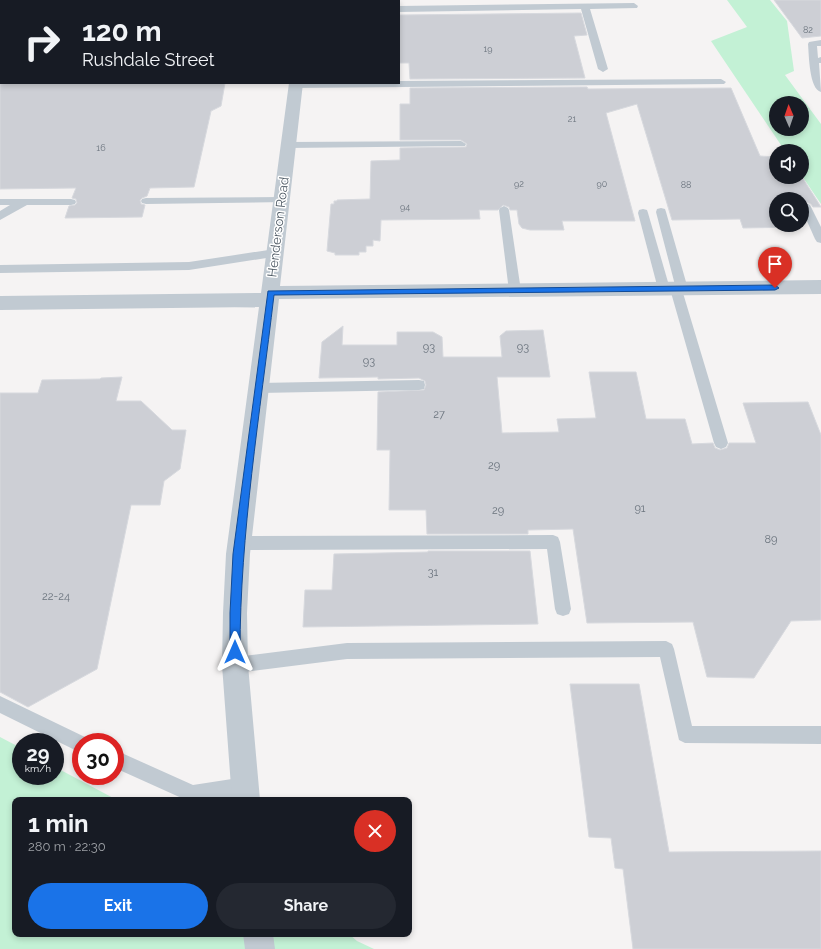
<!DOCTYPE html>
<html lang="en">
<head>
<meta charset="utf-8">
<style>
  :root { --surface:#171b24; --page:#242831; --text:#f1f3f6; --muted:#9ea1a6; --accent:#1a73e8 }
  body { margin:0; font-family:Raleway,sans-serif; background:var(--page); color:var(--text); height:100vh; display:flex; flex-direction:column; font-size:15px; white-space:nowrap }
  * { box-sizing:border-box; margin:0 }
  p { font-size:13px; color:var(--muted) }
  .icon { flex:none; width:22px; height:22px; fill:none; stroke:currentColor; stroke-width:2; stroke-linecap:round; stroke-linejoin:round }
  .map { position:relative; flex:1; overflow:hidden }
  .drawer { position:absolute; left:12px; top:797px; width:400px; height:140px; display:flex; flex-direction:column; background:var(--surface); border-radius:8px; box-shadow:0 2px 6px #0003 }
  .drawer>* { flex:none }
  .hud { position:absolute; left:0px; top:0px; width:400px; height:84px; box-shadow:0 2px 6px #0003; background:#171b24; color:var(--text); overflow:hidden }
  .needle { width:26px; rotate:358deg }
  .buttons { position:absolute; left:769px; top:96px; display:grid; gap:8px }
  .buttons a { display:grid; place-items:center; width:40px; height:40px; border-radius:50%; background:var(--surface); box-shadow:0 2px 6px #0003; font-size:20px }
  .speed { position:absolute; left:12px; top:733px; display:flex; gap:8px; font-size:20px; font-weight:700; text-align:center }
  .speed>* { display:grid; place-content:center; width:52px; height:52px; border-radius:50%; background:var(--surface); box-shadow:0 2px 6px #0003; line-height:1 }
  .speed small { font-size:10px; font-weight:400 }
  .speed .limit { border:6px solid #d22; background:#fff; color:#111 }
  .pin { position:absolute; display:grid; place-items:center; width:34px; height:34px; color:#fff; margin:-41px -17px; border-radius:50% 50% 50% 0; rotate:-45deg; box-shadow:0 0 4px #0007 }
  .pin .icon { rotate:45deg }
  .me { position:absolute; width:44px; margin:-22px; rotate:0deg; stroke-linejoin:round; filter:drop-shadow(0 0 3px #0008) }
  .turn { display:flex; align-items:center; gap:14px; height:84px; padding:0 16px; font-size:18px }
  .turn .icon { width:52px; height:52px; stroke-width:2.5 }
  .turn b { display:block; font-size:28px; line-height:34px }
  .round { display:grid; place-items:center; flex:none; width:42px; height:42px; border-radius:21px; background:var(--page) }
  .summary { display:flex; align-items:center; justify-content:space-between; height:68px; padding:0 16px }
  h1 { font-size:24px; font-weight:700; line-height:30px }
  .button { display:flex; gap:8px; margin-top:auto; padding:8px 16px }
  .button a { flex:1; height:46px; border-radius:24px; background:var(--accent); color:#fff; font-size:16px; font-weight:700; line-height:46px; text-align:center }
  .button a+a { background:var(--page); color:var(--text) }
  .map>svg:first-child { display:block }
</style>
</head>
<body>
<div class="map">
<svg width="821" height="949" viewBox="0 0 821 949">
  <rect width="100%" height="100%" fill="#f5f3f3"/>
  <!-- green -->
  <g fill="#c3f1d5" fill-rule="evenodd">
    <path d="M727,0H770L787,21L794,71L785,75L821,124V204L802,176V151H785L711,41L747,27ZM776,103H802V129H776Z"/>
    <path d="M0,737L21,748V776H55V767L117,800H15V934H349L357,941L374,949H0Z"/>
  </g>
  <!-- building -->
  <g fill="#cdcfd5" stroke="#d7d9de">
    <path d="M774,0H821V36L802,38Z"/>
    <path d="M581,13L587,35L574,36L585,78L410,79L409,63H399V15Z"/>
    <path d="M0,83H225L221,106L211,111L194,187L150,188L147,196L142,198L140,200L141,204L145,205L142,217L65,218L69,206L75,205L77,203L76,199L72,198L76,188L0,189Z"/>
    <path d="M587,87L588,89L731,88L760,156L776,157V177H802L821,207H813L811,204L807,202L802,203V199H776V225H799L800,227L743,228L740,219L672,220L637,104L606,113L635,221H562L564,230H530L522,228L519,224L517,210H510L509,207L503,205L498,210H479L480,219L381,220L380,241L373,240V246H366V252H359V255H335V253L327,251L331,204H334V201H337V200L370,199L371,161L400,160V148L466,147L467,144L461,140H400V104H410V88Z"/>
    <path d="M343,326L342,345H397V332H433L442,337L443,357H502L500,336L506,331L543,330L550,377H497L502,433L559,432L557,419L596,418L589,372H636L646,419H685L692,444L713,443L715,448L720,450L727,448L729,443H756L743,403L808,402L821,435V620L791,621L754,678L707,677L693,622L587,623L573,529L528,530V534H427L426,510H389L390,450H377L378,392L424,390L426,385L425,381L419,378L378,379V377L319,378L322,342Z"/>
    <path d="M122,377L116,401H141L172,430H186L180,469L164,481L160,505H131L97,669L28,707L0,692V393H38L42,380L100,379L101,378Z"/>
    <path d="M428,551H530L538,624L303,627L305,590H332L334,554L428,552Z"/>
    <path d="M570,684H639L669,852L821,851V949H633L623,869L615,868L611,838L589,837Z"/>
  </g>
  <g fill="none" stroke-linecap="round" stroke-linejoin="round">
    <!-- service -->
    <g fill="#c1cad2" fill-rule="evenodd">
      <path d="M634,3L638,6L637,8L590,9L608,69L603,72L598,69L581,9L399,12V6Z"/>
      <rect x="0" y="13" width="1" height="6"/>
      <path d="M821,40V46H817L818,58L821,57V63H819L821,92C809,89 809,55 808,44L809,42Z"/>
      <rect x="0" y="44" width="1" height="6"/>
      <path d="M721,79L726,82L724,84L295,88L290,85L292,83H399V81Z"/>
      <path d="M461,141L466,144L465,146L288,148L283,145L288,142Z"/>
      <path d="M281,197L285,198L286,200L285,202L146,204L142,203L141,201L142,199L146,198Z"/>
      <path d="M0,199H71L75,200L76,202L75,204L71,205H27L0,220V211L10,205H0Z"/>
      <path d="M806,203L810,205L821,227V243L817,242L815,239L802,210V205Z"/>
      <path d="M504,206L508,208L509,210L521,291L519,294L515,295L511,294L509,291L499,210L500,208Z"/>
      <path d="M661,208L665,209L666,212L688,289L686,292L683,293L728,443L726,447L721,449L716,447L714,443L670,289L672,286L675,285L656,212L657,209Z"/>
      <path d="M643,209L647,210L648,213L670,289L668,292L664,293L660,292L658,289L638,213L639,210Z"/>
      <path d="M275,249L279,250L281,253L279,256L189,270L0,273V265L189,262Z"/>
      <path d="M419,380L424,381L425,385L424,389L419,390L259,393L254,392L253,388L254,384L259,383Z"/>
      <path d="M553,535L558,537L560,542L571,609L569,614L563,616L557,614L555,609L547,549L240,550L235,548L233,543L235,538L240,536Z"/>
      <path d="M666,641L672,644L674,649L692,726H821V744L685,743L679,740L660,657L347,659L235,673L229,671L227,665L229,659L235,657L347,643Z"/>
      <path d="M0,696L87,738L89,742H81V753L0,713Z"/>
      <path d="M115,750L193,785L245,777L251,780L254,786L251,792L245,795L212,800H186L115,768Z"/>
    </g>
    <!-- minor -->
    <g fill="#c1cad2" fill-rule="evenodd">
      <rect x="298" y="0" width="14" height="1"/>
      <path d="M289,83H303L280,286L821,280V294L279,299L250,554L247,613L248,665L260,800H232L222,665L223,613L226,554L259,307L0,310V296L261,293Z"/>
      <path d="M243,934H273L275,949H245Z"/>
    </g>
  </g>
  <!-- route -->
  <path fill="#1a73e8" stroke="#114b97" d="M775,285L779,288L775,290L274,295C260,414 240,533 240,652L239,656L235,657L231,656L230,652V613L233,554L268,291Z"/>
  <g text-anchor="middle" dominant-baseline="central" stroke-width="3" stroke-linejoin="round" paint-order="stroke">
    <!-- far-number labels -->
    <g font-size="9" fill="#6b747e">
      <text x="808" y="30">82</text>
      <text x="488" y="49">19</text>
      <text x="572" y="119">21</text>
      <text x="101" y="148">16</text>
      <text x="519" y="184">92</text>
      <text x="602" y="184">90</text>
      <text x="686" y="185">88</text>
      <text x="405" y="207">94</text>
    </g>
    <!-- number labels -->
    <g font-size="11" fill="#6b747e">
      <text x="429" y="347">93</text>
      <text x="523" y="347">93</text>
      <text x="369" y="361">93</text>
      <text x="439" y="414">27</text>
      <text x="494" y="465">29</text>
      <text x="640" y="508">91</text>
      <text x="498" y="510">29</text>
      <text x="771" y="539">89</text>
      <text x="433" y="572">31</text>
      <text x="56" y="596">22-24</text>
    </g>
    <!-- street labels -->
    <g font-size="13" fill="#4a5661" stroke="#fff">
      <text transform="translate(278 227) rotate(-83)">Henderson Road</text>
    </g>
  </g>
</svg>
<div class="buttons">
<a><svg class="needle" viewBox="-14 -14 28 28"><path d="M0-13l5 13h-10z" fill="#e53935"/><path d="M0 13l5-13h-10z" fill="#9ea1a6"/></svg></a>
<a><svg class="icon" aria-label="sound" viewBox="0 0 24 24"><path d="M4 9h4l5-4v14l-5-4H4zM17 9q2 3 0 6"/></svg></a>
<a><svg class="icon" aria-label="search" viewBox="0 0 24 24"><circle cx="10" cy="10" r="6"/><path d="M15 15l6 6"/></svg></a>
</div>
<div class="speed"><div>29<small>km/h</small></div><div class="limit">30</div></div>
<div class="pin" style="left:775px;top:288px;background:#d93025"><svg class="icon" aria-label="arrive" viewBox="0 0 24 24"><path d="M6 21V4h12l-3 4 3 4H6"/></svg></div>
<svg class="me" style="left:235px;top:652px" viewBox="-20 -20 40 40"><path d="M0-17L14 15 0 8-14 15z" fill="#1a73e8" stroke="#fff" stroke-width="4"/></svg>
<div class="hud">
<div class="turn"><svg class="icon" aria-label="right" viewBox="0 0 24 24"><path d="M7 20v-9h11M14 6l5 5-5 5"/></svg><div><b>120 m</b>Rushdale Street</div></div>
</div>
<section class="drawer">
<div class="summary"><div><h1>1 min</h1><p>280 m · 22:30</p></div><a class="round" style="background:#d93025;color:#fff"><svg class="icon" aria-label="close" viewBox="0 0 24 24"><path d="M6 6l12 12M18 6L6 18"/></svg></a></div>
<div class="button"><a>Exit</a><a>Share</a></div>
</section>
</div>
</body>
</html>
